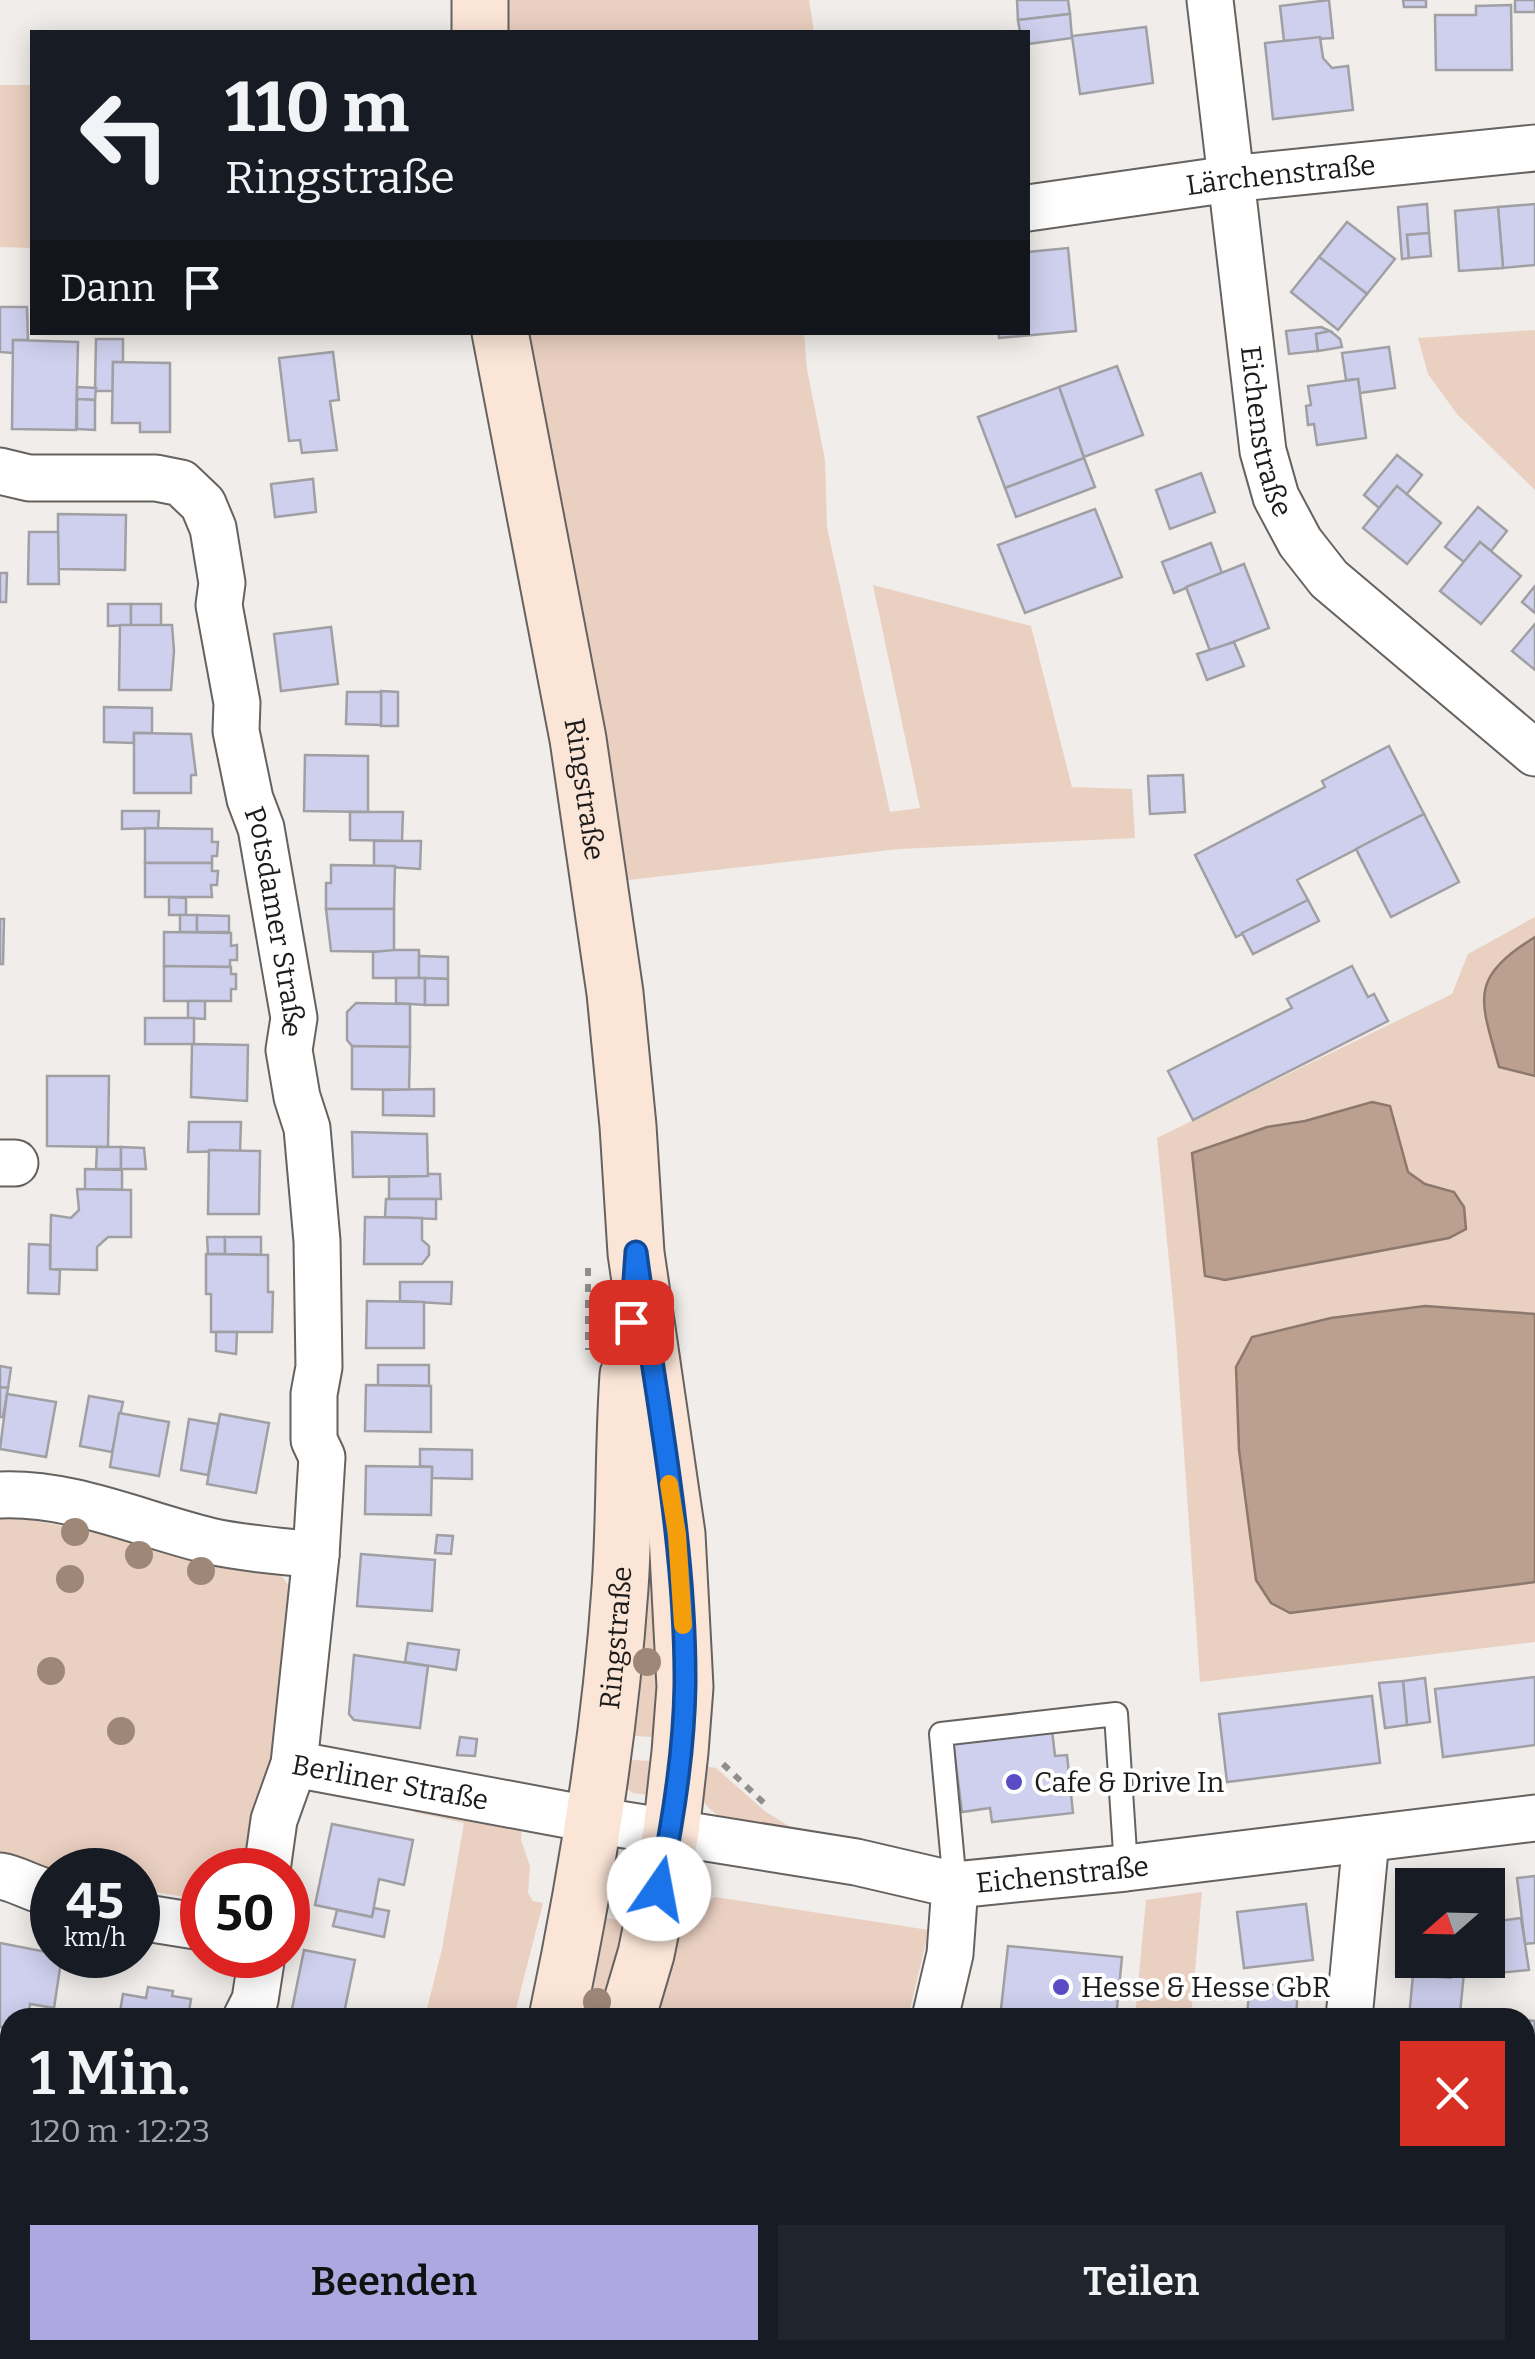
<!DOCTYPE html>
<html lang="de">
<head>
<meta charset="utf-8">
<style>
  :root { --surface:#171b24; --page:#20242c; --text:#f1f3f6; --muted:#9ea1a6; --accent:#ada8e0 }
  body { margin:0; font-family:Bitter,serif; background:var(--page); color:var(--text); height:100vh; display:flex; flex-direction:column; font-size:38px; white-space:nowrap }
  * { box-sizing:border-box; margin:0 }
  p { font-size:32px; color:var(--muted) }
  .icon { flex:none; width:55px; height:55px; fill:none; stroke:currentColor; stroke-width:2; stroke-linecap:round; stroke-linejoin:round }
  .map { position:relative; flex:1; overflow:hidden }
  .sheet { position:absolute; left:0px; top:2008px; width:1535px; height:352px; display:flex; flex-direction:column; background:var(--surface); border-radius:30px 30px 0 0; box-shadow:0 5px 25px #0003 }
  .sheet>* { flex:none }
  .top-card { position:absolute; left:30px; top:30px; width:1000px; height:305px; border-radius:0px; box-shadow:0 5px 25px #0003; background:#171b24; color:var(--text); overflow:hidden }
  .needle { width:65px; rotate:250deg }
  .controls { position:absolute; left:1395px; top:1868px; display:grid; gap:20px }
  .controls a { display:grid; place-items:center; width:110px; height:110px; border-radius:0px; background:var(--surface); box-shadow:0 5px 25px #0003; font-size:50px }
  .speed { position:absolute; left:30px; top:1848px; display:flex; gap:20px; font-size:50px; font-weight:700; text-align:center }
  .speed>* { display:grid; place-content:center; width:130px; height:130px; border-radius:50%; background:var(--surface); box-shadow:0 5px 25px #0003; line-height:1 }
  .speed small { font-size:25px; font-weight:400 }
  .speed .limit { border:15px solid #d22; background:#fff; color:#111 }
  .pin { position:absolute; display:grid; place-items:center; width:85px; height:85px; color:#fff; margin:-42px; border-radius:20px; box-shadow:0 5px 15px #0006 }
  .me { position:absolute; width:110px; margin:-55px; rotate:12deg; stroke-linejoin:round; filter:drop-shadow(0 0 8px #0008) }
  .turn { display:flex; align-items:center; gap:35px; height:210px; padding:0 30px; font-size:45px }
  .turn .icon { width:130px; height:130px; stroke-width:2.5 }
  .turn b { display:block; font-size:70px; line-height:85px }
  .then { display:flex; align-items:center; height:95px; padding:0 30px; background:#0003; gap:20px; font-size:38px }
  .round { display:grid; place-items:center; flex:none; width:105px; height:105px; border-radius:0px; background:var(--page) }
  .head { display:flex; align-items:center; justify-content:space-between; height:170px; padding:0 30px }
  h1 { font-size:60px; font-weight:600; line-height:75px }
  .primary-button { display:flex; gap:20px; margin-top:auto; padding:20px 30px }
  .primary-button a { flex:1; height:115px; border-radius:0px; background:var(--accent); color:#111; font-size:40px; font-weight:600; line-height:115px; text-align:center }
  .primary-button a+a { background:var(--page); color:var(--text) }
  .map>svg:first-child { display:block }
</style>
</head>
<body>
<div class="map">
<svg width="1535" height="2359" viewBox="0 0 1535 2359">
  <rect width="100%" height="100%" fill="#f0edea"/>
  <!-- green -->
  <g fill="#ead0c1">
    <path d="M501,0H809L814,32H501Z"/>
    <path d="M0,85H32V248L0,247Z"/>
    <path d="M1535,330V490L1457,414L1428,374L1418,338Z"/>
    <path d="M522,333H804L807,369L825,460L827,528L890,812L920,808L873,585L1031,626L1072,787L1132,789L1135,838L899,849L628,880Z"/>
    <path d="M1535,917V1642L1200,1682L1175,1323L1157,1138L1452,994L1468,954Z"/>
    <path d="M648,1486L668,1738L619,1735Z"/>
    <path d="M0,1515L272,1562L292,1590L284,1698L256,1870H202V1900L138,1889V1870H52V1875L0,1866Z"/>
    <path d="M616,1759L667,1762L655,1796L633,1793L622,1785Z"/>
    <path d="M693,1764L716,1768L766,1812L797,1831C766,1826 716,1829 700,1796C695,1787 695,1774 693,1764Z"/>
    <path d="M417,1795L522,1823L521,1840L530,1866L528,1893L533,1901L543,1903L514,2017H425L442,1949L464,1823L414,1812Z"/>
    <path d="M630,1862L644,1863L645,1901L597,1891L606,1873Z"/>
    <path d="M1202,1892L1191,2017H1135L1146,1900Z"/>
    <path d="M715,1897L929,1930L908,2017L640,2018L677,1931L693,1923L705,1903Z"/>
    <path d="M593,1915L640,1925L615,2017L572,2018Z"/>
    <path d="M327,2350H422L419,2359H323Z"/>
    <path d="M499,2350H636L633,2359H496Z"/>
    <path d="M1103,2350H1161L1160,2359H1102Z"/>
  </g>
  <!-- water -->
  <g fill="#bb9f8f" stroke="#8c786c" stroke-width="2.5">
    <path d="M1535,937V1076L1499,1067C1480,998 1468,979 1535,937Z"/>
    <path d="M1372,1102L1390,1106L1408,1172L1425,1184L1454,1192L1464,1207L1466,1229L1449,1238L1225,1280L1205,1276L1192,1153L1267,1127L1305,1121Z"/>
    <path d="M1425,1306L1535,1314V1582L1290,1613L1271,1603L1256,1580L1239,1450L1236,1367L1252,1337L1331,1318Z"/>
  </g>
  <!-- building -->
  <g fill="#cfd0ee" stroke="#a0a0a4" stroke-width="2.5">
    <path d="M1017,0H1068L1070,14L1018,20Z"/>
    <path d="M1329,0L1333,38L1284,41L1280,6Z"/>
    <path d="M1403,0H1426V7H1404Z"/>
    <rect x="1515" y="0" width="20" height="12"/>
    <path d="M1511,5L1512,70H1436L1435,15H1476V6Z"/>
    <path d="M1070,14L1072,38L1028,44V32H1020L1018,20Z"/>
    <path d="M1146,27L1153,83L1080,94L1072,36Z"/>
    <path d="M1320,37L1323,58L1332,68L1348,66L1353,110L1273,119L1265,43Z"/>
    <path d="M1427,204L1429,233L1407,235L1409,258L1402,259L1398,207Z"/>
    <path d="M1535,204V265L1503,268L1498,207Z"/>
    <path d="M1498,207L1503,268L1459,271L1455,211Z"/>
    <path d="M1347,222L1395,259L1367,294L1319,257Z"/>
    <path d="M1429,233L1431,256L1409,258L1407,235Z"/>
    <path d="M1068,248L1076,331L999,338V332H1028V252Z"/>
    <path d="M1319,257L1367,294L1338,330L1291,292Z"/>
    <path d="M0,307H27L28,340H13V353L0,352Z"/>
    <path d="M1321,327L1330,331L1316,334L1318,351L1289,354L1286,331Z"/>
    <path d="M1330,331L1340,339L1342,347L1318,351L1316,334Z"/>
    <path d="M96,339H123V362H113V391H95Z"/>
    <path d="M13,340L78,342L76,430L12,429Z"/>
    <path d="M1389,347L1395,388L1360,393L1358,379L1346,380L1342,353Z"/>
    <path d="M333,352L339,400L330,401L337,450L302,453L300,440L289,441L279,358Z"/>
    <path d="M113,362L170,363V432H140V423H112Z"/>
    <path d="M1117,366L1143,435L1084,457L1059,387Z"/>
    <path d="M1358,379L1366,438L1317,445L1314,424L1308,425L1306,406L1311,405L1308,386Z"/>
    <path d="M77,387L96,388L95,400L77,399Z"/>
    <path d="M1059,387L1084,458L1005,488L978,417Z"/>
    <path d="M77,399L95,400V430L77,429Z"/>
    <path d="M1397,455L1422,475L1406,495L1397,486L1379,508L1364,495Z"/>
    <path d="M1084,458L1095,487L1016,517L1005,488Z"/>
    <path d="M1201,473L1215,512L1170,529L1156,490Z"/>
    <path d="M313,479L316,512L275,517L271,484Z"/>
    <path d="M1397,486L1441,523L1407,564L1363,528Z"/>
    <path d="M1478,507L1507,531L1491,551L1480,542L1464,562L1445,547Z"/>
    <path d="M1095,509L1122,577L1025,613L998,545Z"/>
    <path d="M58,514L126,515L125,570L58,569Z"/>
    <path d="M29,532H58L59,584H28Z"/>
    <path d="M1480,542L1521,576L1481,624L1440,591Z"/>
    <path d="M1211,543L1222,573L1174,593L1162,562Z"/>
    <path d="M1244,564L1269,628L1210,651L1186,587Z"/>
    <path d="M0,573H7L6,602H0Z"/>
    <path d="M1535,586V613L1522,602Z"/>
    <path d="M108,604H131V625L108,626Z"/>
    <path d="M131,604H161V626L131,625Z"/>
    <path d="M1535,624V670L1512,651Z"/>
    <path d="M172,625L174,651L171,690H119L120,625Z"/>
    <path d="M331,627L338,684L281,691L274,634Z"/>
    <path d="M1234,642L1244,666L1207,680L1197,654Z"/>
    <path d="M381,691L398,692V726H381Z"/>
    <path d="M347,692H381V725L346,724Z"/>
    <path d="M104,707L152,708V733H134V743L104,742Z"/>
    <path d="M134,733L191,734L196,775H191V793H134Z"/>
    <path d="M1389,746L1424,814L1297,880L1308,900L1236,937L1195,855L1325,787L1322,781Z"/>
    <path d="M305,755L368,756V812L304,811Z"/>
    <path d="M1183,775L1185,812L1150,814L1148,776Z"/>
    <path d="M122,811H159L158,828L122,829Z"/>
    <path d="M350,812H403L402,841L350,840Z"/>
    <path d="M1424,814L1459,882L1391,917L1356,849Z"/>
    <path d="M145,828L212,829V842H218L217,856H212V863H145Z"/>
    <path d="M374,841H421L420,869L374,866Z"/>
    <path d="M145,863H212V871H218L217,885H211L212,897H145Z"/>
    <path d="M331,865L395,866L394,909H326V883H331Z"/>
    <path d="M169,897L186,898V915H169Z"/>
    <path d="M1308,900L1319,921L1253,954L1242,933Z"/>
    <path d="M326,909H394V952L331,951Z"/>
    <rect x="180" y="915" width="17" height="17"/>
    <path d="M197,915L229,916V932H197Z"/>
    <path d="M0,919H4L3,964H0Z"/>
    <path d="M164,932L231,933V946L237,945V960H230V967L164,966Z"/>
    <path d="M394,950H419V978H373V952Z"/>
    <path d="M419,956L448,957V979L419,978Z"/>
    <path d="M164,966L231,967V974H236V989H231V1001H164Z"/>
    <path d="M1352,966L1368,997L1374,994L1388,1021L1193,1120L1168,1071L1292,1008L1287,999Z"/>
    <path d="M396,978H425V1005L396,1003Z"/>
    <path d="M425,978L448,979V1005H425Z"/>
    <path d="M188,1001H205V1019L188,1018Z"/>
    <path d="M356,1003L410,1004V1047L352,1046L347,1040V1012Z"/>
    <rect x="145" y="1018" width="49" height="26"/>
    <path d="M192,1044L248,1045L247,1101L191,1097Z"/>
    <path d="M352,1046L410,1047L409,1090L352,1089Z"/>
    <path d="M47,1076H109L108,1147L47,1146Z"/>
    <path d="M434,1089V1116L383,1115V1090Z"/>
    <path d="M189,1122H241L240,1151L188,1152Z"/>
    <path d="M352,1132L427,1134L428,1176L353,1177Z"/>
    <path d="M97,1147H121V1169H96Z"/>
    <path d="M121,1147L144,1148L146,1169H121Z"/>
    <path d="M209,1150L260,1151L259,1214H208Z"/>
    <path d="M85,1169L122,1170V1190L85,1189Z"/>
    <path d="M428,1174H440L441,1199H389V1177L428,1176Z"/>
    <path d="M77,1189L131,1190V1237H108L97,1247V1270L50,1269L51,1215L71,1218L79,1210Z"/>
    <path d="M386,1199H436V1219L385,1217Z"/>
    <path d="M365,1217L422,1218V1240L429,1246V1255L422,1264H364Z"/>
    <path d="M207,1237H225V1254H208Z"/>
    <path d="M225,1237H261V1255L225,1254Z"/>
    <path d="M29,1244L50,1245V1269L60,1270L59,1294L28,1293Z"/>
    <path d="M206,1254L268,1255V1292H273L272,1332H211V1294H206Z"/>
    <path d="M400,1282H452L451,1304L400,1301Z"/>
    <path d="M367,1301L424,1302V1348H366Z"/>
    <path d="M216,1332H237L236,1354L216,1351Z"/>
    <path d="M378,1365H429V1386L378,1385Z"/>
    <path d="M0,1366L11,1368L8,1388L0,1387Z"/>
    <path d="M366,1385L431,1386V1432L365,1431Z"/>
    <path d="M0,1387L8,1388L3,1417H0Z"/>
    <path d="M7,1394L56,1402L46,1457L0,1449Z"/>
    <path d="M89,1396L123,1402L112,1452L80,1446Z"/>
    <path d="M119,1413L169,1422L159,1476L110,1467Z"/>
    <path d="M220,1414L269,1423L256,1493L207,1484Z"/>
    <path d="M189,1419L218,1424L208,1475L181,1470Z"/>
    <path d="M420,1449L472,1450V1479L432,1478V1467L420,1466Z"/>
    <path d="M366,1466L432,1467L431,1515L365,1514Z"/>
    <path d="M437,1535L453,1536L451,1554L435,1553Z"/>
    <path d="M361,1554L435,1560L432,1611L357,1606Z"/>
    <path d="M408,1643L459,1650L456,1670L405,1662Z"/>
    <path d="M354,1655L428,1666L420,1728L354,1720L349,1714Z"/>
    <path d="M1535,1677V1745L1443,1757L1435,1689Z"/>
    <path d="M1425,1678L1430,1722L1407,1725L1403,1681Z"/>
    <path d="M1403,1681L1407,1725L1385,1728L1379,1683Z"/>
    <path d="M1372,1696L1380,1763L1227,1782L1219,1714Z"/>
    <path d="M1052,1730L1055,1756L1067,1755L1073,1813L992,1822L990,1808L962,1812L953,1742Z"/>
    <path d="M460,1737L477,1739L475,1756L457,1755Z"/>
    <path d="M332,1824L413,1840L404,1885L379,1879L372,1917L315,1905Z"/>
    <path d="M1535,1876V1943L1525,1944L1517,1878Z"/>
    <path d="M1306,1904L1313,1960L1244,1968L1237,1912Z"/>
    <path d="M1401,1907L1412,1908V1960H1453L1451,1978L1396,1973Z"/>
    <path d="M374,1908L389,1911L384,1937L333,1926L337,1910L372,1917Z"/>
    <path d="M1521,1918L1529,1970L1498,1973L1491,1922Z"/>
    <path d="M0,1943L62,1955L54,2008L30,2004L28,2018H10V2029L0,2027Z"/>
    <path d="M1008,1946L1122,1957L1116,2018H1000Z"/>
    <path d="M304,1950L355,1960L343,2018L292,2009Z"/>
    <path d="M1452,1972L1464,1973L1460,2013L1409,2018L1413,1975L1451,1978Z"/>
    <path d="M1250,1983L1298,1987L1296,2018L1247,2015Z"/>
    <path d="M148,1987L173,1991L172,1996L191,1999L188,2018H119L123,1994L146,1998Z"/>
    <path d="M345,2009L379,2015L378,2018H343Z"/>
    <path d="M1525,2020L1535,2021L1532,2072H1525Z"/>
    <path d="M1525,2080L1535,2081V2135L1525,2134Z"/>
    <path d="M0,2081L8,2082L0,2130Z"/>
    <path d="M0,2131L10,2133L5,2172L0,2171Z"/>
    <path d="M0,2175L10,2177V2212L0,2211Z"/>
    <path d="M0,2211L10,2212L8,2233L0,2232Z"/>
    <path d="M1525,2215L1535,2216V2286L1525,2285Z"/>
    <path d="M14,2350H78L77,2359H13Z"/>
    <path d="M215,2350L253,2351L261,2350L259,2359H213Z"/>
    <path d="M667,2350H788L786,2359H661Z"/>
    <path d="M1228,2350H1276L1275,2359H1228Z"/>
    <path d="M1359,2350H1439V2359H1358Z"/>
    <path d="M1513,2350H1535V2359H1512Z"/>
  </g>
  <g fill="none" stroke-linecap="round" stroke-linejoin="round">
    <defs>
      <path id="lane" d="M955,1885L941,1734L1116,1714L1126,1868"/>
      <g id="street">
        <path id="s1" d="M1210,0L1263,451L1276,497L1300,542L1329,579L1535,753"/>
        <path id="s2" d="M1028,208L1230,179L1535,148"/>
        <path id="s3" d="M0,471L29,478H156L181,483L203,504L213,528L222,583L219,605L237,703L236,731L250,799L261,828L294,1018L289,1050L297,1097L307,1128L317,1241L319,1367L314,1394V1440L322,1457L316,1555L294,1764L274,1820L267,1870"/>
        <path d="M0,1163H15"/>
        <path d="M0,1495C72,1492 140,1524 210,1541C245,1549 281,1551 316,1555"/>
        <path id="s4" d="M294,1764L594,1820L856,1862L955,1885L1126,1868L1535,1818"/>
        <path d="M0,1876C19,1879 33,1890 52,1893"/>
        <path d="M138,1913L146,1918L202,1927"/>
        <path d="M246,2018L255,2000L262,1955"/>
        <path d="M935,2018L950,1954L955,1885"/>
        <path d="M1349,2018L1366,1839"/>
        <path d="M1525,2174H1535"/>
        <path d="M132,2359L135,2350"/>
        <path d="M852,2359L854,2350"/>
        <path d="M1317,2359V2350"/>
      </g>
      <g id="secondary">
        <path d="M480,32V0"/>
        <path id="s5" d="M500,332L578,739L615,993L628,1126L636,1253L677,1534L685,1687L680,1752L671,1832L646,1954L627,2018"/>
        <path id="s6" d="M557,2018C587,1876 610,1733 620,1588C625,1518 623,1446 628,1375"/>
        <path d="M480,2359L485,2350"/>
      </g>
    </defs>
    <!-- lane casing -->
    <use href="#lane" stroke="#656260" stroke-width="26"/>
    <!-- street casing -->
    <use href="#street" stroke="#656260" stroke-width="49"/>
    <!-- secondary casing -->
    <use href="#secondary" stroke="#656260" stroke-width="59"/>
    <!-- path -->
    <g stroke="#908e8c" stroke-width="6" stroke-dasharray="8 8" stroke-linecap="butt">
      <path d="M588,1268V1350"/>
      <path d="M723,1764L768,1807"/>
      <path d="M1017,2350L1054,2359"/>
      <path d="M428,2359L431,2350"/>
    </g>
    <!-- lane -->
    <use href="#lane" stroke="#fff" stroke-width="22"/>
    <!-- street -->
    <use href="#street" stroke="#fff" stroke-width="45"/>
    <!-- secondary -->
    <use href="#secondary" stroke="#fbe5d7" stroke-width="55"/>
  </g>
  <!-- trees -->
  <g fill="#9f8778">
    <circle cx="75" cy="1532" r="14"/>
    <circle cx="139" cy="1555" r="14"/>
    <circle cx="201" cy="1571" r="14"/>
    <circle cx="70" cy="1579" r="14"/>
    <circle cx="647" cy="1662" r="14"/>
    <circle cx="51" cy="1671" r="14"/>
    <circle cx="121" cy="1731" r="14"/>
    <circle cx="597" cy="2002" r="14"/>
  </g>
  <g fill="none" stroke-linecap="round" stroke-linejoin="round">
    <defs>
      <path id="route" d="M631,1322L636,1252C655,1396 686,1540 685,1685C684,1753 673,1822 659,1889"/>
    </defs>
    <!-- route casing -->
    <use href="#route" stroke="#114b97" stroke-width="25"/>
    <!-- route -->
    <use href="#route" stroke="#1a73e8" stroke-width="18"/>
    <!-- slow -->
    <path stroke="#f59e0b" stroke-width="18" d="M669,1484L677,1534L683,1625"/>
  </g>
  <!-- markers -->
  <g fill="#594cc4" stroke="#fff" stroke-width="4">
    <circle cx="1014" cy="1782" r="10"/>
    <circle cx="1061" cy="1987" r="10"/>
  </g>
  <g text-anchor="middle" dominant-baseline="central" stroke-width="8" stroke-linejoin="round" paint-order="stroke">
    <!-- street labels -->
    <g font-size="28" fill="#1d1c1b" stroke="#fff">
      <text stroke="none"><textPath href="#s2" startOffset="255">Lärchenstraße</textPath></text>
      <text stroke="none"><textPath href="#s1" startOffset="435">Eichenstraße</textPath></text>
      <text stroke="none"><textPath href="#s5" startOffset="465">Ringstraße</textPath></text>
      <text stroke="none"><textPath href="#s3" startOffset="640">Potsdamer Straße</textPath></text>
      <text stroke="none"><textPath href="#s6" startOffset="385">Ringstraße</textPath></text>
      <text stroke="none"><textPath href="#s4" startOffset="98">Berliner Straße</textPath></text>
      <text stroke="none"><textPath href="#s4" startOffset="780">Eichenstraße</textPath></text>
    </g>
    <!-- poi labels -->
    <g font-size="28" fill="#1d1c1b" stroke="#fff" text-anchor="start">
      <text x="1034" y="1782">Cafe &amp; Drive In</text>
      <text x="1081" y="1987">Hesse &amp; Hesse GbR</text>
    </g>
  </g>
</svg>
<div class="controls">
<a><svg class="needle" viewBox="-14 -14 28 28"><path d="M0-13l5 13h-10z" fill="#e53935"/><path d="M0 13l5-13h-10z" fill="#9ea1a6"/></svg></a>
</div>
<div class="speed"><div>45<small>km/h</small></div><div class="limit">50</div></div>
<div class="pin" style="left:631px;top:1322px;background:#d93025"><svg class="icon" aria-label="arrive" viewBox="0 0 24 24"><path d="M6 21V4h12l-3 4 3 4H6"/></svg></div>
<svg class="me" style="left:659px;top:1889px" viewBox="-20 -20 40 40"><circle r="19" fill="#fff"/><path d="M0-13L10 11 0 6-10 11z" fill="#1a73e8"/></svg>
<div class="top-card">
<div class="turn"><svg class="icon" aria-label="left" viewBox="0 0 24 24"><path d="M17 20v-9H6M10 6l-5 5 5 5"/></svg><div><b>110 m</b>Ringstraße</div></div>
<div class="then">Dann<svg class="icon" aria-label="arrive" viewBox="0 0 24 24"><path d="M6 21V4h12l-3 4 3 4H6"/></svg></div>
</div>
<section class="sheet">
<div class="head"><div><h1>1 Min.</h1><p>120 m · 12:23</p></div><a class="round" style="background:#d93025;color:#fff"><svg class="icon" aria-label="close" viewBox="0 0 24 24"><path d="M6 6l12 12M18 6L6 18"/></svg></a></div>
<div class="primary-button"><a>Beenden</a><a>Teilen</a></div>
</section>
</div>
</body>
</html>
